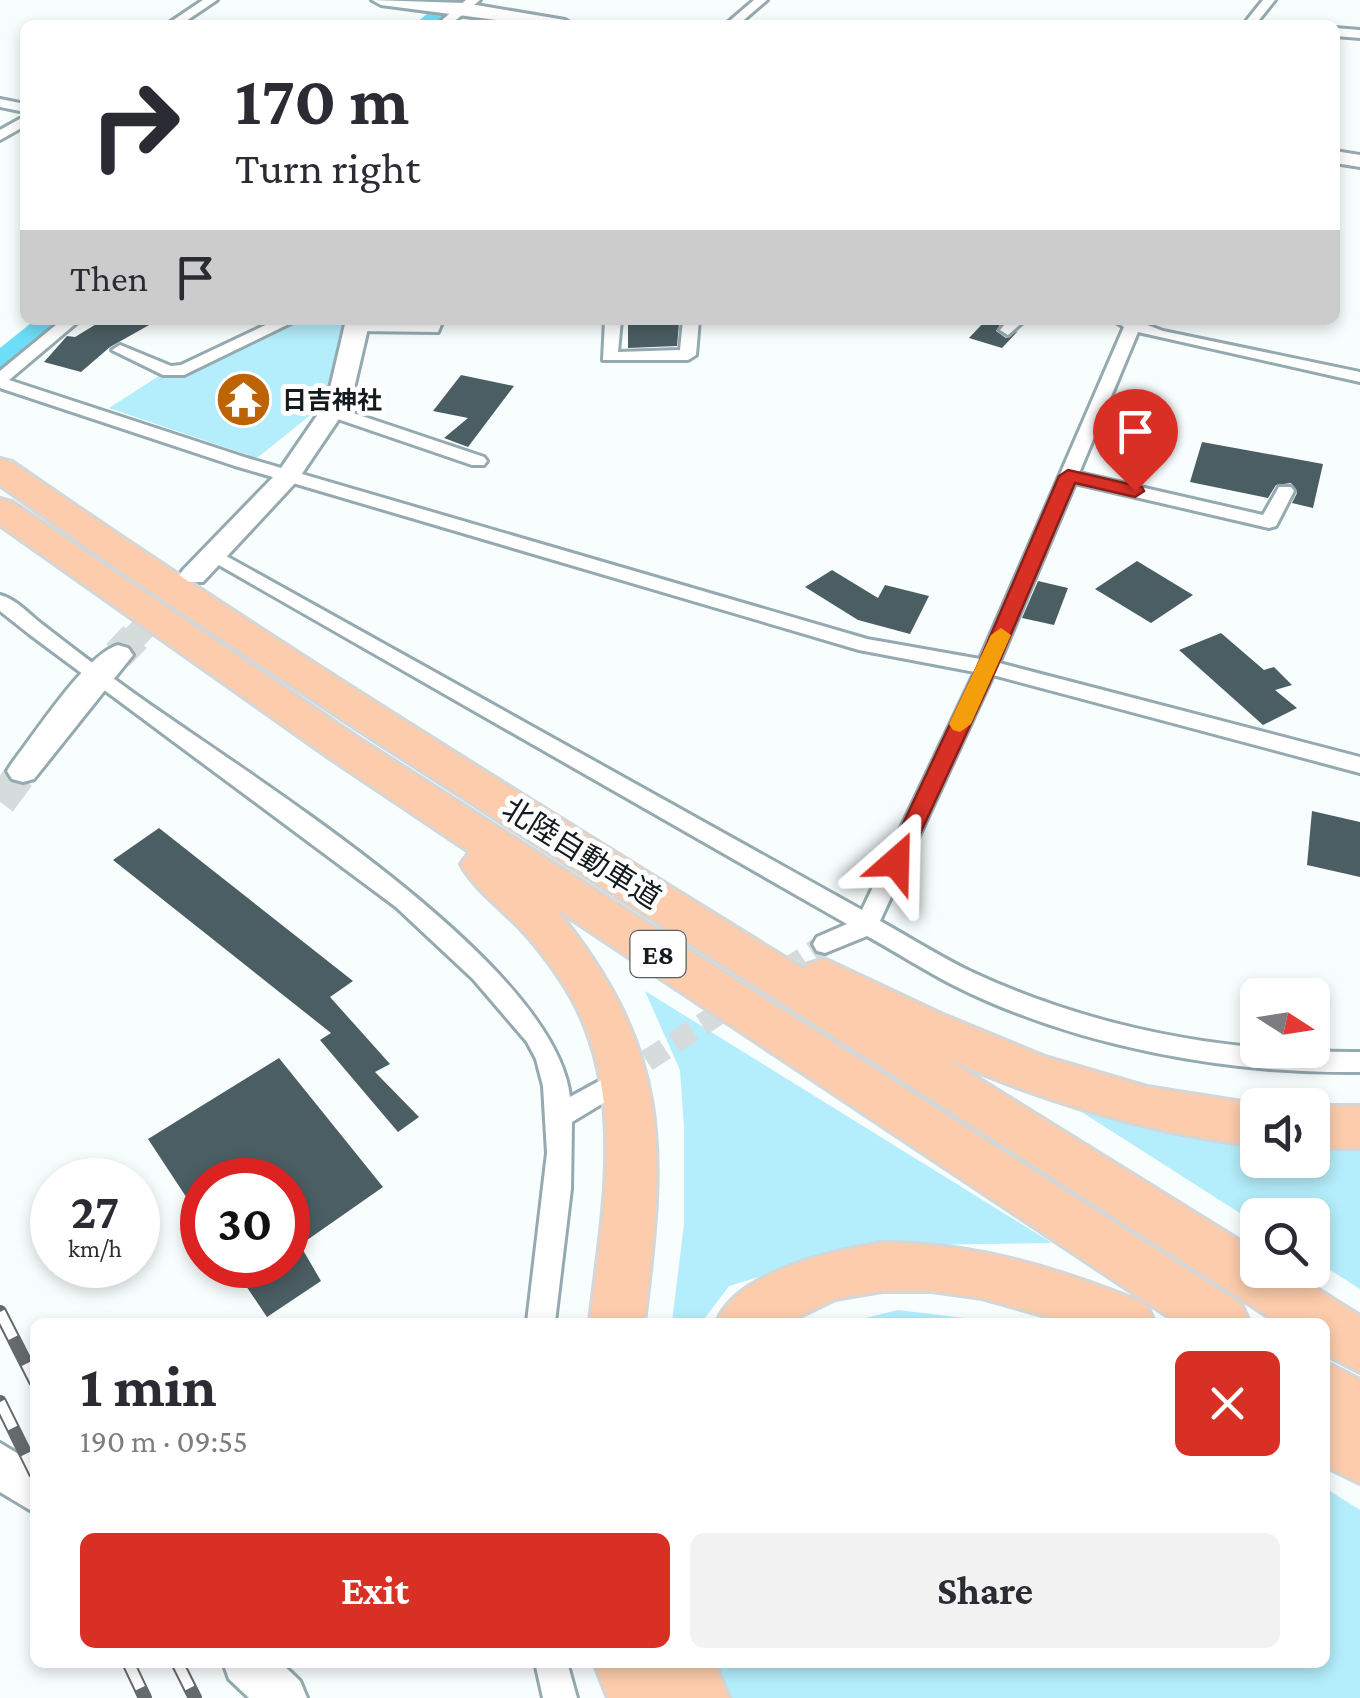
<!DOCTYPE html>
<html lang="en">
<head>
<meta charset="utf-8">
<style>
  :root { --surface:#fff; --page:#f2f2f3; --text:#2b2b33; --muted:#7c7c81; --accent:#d93025 }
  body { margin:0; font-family:"Crimson Pro","Noto Sans JP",serif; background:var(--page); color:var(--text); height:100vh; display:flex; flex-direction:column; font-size:38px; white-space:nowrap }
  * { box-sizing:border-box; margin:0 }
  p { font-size:32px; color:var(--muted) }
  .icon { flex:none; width:55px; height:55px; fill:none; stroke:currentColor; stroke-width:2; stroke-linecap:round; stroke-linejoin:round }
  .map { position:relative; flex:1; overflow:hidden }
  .drawer { position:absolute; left:30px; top:1318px; width:1300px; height:350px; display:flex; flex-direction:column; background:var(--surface); border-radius:15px; box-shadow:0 5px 15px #0003 }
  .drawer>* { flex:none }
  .banner { position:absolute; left:20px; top:20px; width:1320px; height:305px; border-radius:15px; box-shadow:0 5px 15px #0003; background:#fff; color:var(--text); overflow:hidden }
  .needle { width:65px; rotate:102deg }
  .controls { position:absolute; left:1240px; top:978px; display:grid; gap:20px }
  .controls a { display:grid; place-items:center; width:90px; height:90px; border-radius:15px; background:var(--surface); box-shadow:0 5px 15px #0003; font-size:50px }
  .speed { position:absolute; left:30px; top:1158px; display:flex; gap:20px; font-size:50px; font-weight:700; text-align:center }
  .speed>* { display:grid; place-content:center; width:130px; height:130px; border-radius:50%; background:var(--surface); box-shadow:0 5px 15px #0003; line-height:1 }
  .speed small { font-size:25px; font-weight:400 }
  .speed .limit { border:15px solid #d22; background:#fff; color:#111 }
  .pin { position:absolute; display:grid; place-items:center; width:85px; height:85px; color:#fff; margin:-102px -42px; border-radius:50% 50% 50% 0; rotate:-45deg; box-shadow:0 0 10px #0007 }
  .pin .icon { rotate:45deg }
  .me { position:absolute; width:110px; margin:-55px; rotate:25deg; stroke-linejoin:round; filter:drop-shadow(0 0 8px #0008) }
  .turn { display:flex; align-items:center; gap:35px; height:210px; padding:0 50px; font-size:45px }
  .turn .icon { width:130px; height:130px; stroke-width:2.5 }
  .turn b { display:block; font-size:70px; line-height:85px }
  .then { display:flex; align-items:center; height:95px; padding:0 50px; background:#0003; gap:20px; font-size:38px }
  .round { display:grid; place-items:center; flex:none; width:105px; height:105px; border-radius:15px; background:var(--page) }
  .overview { display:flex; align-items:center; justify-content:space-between; height:170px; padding:0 50px }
  h1 { font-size:60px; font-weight:700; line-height:75px }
  .button { display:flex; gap:20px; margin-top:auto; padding:20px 50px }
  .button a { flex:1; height:115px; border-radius:15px; background:var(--accent); color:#fff; font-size:40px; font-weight:700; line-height:115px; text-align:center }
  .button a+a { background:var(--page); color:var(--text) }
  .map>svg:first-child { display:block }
</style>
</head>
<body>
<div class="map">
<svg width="1360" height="1698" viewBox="0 0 1360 1698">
  <rect width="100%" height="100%" fill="#f8fdfe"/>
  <!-- green -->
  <g fill="#b4edfb">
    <path d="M273,320H348L328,401L257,458L109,408L162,374Z"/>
    <path d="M645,991L1052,1243L859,1246L729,1286L702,1322H672L684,1224V1127L680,1070Z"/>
    <path d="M1066,1102L1193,1139L1257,1146L1258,1160H1312L1313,1151L1360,1148V1289L1313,1259L1312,1215H1258L1257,1224Z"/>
    <path d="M898,1310L998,1322H849Z"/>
    <path d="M1325,1488L1360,1510V1698H725L712,1663L1325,1662Z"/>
  </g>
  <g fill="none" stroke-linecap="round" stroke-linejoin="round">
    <!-- river -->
    <g fill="#6ddef8" fill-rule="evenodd">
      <path d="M443,0H473L445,25H414Z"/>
      <path d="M35,320H75L13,374L0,377V348Z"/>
    </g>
  </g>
  <!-- building -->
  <g fill="#4b5e63">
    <path d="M103,320H158L110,347L81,372L44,362L67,336L75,337Z"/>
    <path d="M986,320H1003L996,331L1006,338L1018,331L1002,348L969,338Z"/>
    <path d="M679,323L677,346L628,348V324Z"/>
    <path d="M461,375L514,386L468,447L444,438L468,418L433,411Z"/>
    <path d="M243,388L265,396L240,414L218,403Z"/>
    <path d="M1202,442L1323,464L1313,508L1292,503L1297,493L1291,483L1276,485L1268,498L1190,482Z"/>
    <path d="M1137,561L1193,595L1151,623L1095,589Z"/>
    <path d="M832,570L878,598L885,585L929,596L910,634L858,620L805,587Z"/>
    <path d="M1038,581L1068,588L1054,625L1022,618Z"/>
    <path d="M1221,633L1264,670L1274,667L1292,685L1275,690L1297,708L1263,725L1179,650Z"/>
    <path d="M1312,811L1360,822V877L1307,865Z"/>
    <path d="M159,828L353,981L330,997L390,1064L375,1072L419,1117L398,1132L320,1040L331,1033L113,860Z"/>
    <path d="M279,1058L383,1187L300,1245L321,1281L267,1317L232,1265H288V1180H202V1221L148,1139Z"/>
  </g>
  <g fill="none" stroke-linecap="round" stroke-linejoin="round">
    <!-- street-tunnel -->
    <path stroke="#d6dbdc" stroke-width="22" stroke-dasharray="22 11" stroke-linecap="butt" d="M619,1079L825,944"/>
    <!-- secondary-tunnel-far1 -->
    <path stroke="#d6dbdc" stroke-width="25" stroke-dasharray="25 12" stroke-linecap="butt" d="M133,639L193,576"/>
    <!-- secondary-tunnel -->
    <g stroke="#d6dbdc" stroke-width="32" stroke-dasharray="32 16" stroke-linecap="butt">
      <path d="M118,655L135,637"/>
      <path d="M0,802L23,771"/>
    </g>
    <defs>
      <g id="street">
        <path d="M203,0H217L180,25H166Z"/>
        <path d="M466,0H480L450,25H436Z"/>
        <path d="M754,0H767L738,25H725Z"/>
        <path d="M1263,0H1275L1255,25H1243Z"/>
        <path d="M1335,28L1360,30V38L1335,36Z"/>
        <path d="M0,99L25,104V112L0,107Z"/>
        <path d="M25,116V126L0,140V130Z"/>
        <path d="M62,320H80L9,380L247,458L867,639L980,659L1124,327L1113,320H1143L1142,323L1163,331L1360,372V382L1138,332L1079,473L1263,515L1279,487H1291L1294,491L1276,526L1269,528L1075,483L999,663L1360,757V773L993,675L880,921C911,938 942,958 974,973C1095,1029 1228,1053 1360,1052V1072C1226,1074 1074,1046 953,985C924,970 896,952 867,936L825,953L817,951L813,944L817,937L847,924L203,556L205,552H219L862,910L975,672L859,650L235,466L0,388V371Z"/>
        <path d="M276,320H297L184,375H163L112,350L120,345L171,366L181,365Z"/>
        <path d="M427,320H443L438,332L356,331L348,326L356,321L426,324Z"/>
        <path d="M605,320H621L618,352L680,350L683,320H699L696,355L688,360H603Z"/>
        <path d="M1008,320H1025L1008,335L1000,330Z"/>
        <path d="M332,406L484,457L487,461L484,465H472L326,415L323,411Z"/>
        <path d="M0,595C16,599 30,615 43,625C71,647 99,668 128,689C238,769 555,960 570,1097L601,1080L610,1083L614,1091L610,1099L572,1122L571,1189L555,1322H527L547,1153L543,1086L536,1059L527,1042L473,979L396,907L29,634L0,611Z"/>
        <path d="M535,1662H567L577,1698H543Z"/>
      </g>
      <g id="secondary">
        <path d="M372,0L464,3L565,20L574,25H534L381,5Z"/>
        <path d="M1335,151L1360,155V167L1335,163Z"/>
        <path d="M346,320H370L351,401L297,481L203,582H183L179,576L183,570L279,471L327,401Z"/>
        <path d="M118,645L128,648L133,655L34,779L23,782L12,779L7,771L12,763C35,734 85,655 118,645Z"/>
        <path d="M0,1443L35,1464V1513L0,1492Z"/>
        <path d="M223,1662H280L300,1681L307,1698H249L229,1679Z"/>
      </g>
      <g id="highway">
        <path d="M0,459L12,462C270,641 538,805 805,970L808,964L824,959L941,1014L1045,1057L1147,1087L1261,1105H1258V1146C1149,1133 1045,1102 945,1058L1258,1252V1270H1287L1360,1316V1372L1325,1354V1322H1277L357,729L129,577L0,485Z"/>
        <path d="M0,499L12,502L355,736L1241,1304L1249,1322H1177L555,908C672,1052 666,1146 644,1322H590C603,1207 630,1084 561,980C548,961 533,941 518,926C499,906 474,888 461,864L470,852L327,756L0,525Z"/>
        <rect x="1312" y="1106" width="48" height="42"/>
        <path d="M882,1243C977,1243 1059,1269 1146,1304L1154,1322H1067L982,1298L932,1291H882L835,1299L788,1322H717C737,1272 833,1251 882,1243Z"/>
        <path d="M1325,1362L1360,1380V1483L1325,1466Z"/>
        <path d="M594,1662H714L729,1698H608Z"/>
      </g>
    </defs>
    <!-- street casing -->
    <use href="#street" stroke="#95aab0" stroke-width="6"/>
    <!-- secondary casing -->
    <use href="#secondary" stroke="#95aab0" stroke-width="6"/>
    <!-- highway casing -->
    <use href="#highway" stroke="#d5d6d6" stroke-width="6"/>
    <!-- street -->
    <use href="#street" fill="#fff" fill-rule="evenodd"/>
    <!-- secondary -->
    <use href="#secondary" fill="#fff" fill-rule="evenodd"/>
    <!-- highway -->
    <use href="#highway" fill="#fcccac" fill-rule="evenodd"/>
    <defs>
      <g id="rail">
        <path d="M0,1312L35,1381"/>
        <path d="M0,1402L35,1473"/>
        <path d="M128,1662L145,1698"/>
        <path d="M177,1662L195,1698"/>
      </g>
    </defs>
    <!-- rail casing -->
    <use href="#rail" stroke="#646b6d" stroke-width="14"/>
    <!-- rail -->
    <use href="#rail" stroke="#fff" stroke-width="10" stroke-dasharray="29" stroke-linecap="butt"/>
  </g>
  <!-- route -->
  <path fill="#d93025" stroke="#8d1f18" stroke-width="2.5" d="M1068,470L1142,487L1144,491L1135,497L1075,483L997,667L907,862L896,870L888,868L885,862L977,667L1059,476Z"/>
  <!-- slow -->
  <path fill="#f59e0b" d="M1001,628L1011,635L971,724L960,732L953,730L949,724L991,635Z"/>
  <!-- icons -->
  <defs>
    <symbol id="temple-disc" viewBox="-11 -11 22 22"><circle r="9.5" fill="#bd6304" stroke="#fff"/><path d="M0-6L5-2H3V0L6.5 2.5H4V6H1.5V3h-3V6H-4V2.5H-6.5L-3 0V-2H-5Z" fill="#fff"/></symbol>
  </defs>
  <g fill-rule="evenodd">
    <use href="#temple-disc" x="212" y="368" width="63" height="63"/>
  </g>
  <g text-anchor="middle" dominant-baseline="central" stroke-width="10" stroke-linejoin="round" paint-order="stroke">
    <!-- far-poi labels -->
    <g font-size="25" font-weight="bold" fill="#131b1d" stroke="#fff" text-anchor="start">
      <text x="282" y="400">日吉神社</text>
    </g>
    <!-- shield labels -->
    <rect fill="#fff" stroke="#5a5f61" stroke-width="2.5" x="630.5" y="931" width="55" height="46" rx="8"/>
    <g font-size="28" font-weight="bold" fill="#131b1d">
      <text x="658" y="954">E8</text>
    </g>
    <!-- street labels -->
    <g font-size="30" fill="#131b1d" stroke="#fff">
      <text transform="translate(582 853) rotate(32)">北陸自動車道</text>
    </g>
  </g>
</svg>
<div class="controls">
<a><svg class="needle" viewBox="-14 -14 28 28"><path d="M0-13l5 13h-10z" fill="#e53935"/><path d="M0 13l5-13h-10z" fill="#7c7c81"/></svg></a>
<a><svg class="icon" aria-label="sound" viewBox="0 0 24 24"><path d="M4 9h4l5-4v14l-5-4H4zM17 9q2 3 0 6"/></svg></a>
<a><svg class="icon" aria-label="search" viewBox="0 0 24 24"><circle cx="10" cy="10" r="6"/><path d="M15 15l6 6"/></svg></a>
</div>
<div class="speed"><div>27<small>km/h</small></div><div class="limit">30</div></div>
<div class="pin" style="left:1135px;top:491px;background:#d93025"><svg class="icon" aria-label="arrive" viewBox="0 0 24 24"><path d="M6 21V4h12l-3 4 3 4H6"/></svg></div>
<svg class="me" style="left:896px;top:862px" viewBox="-20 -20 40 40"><path d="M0-17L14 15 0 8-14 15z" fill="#d93025" stroke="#fff" stroke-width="4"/></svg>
<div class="banner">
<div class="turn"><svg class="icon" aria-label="right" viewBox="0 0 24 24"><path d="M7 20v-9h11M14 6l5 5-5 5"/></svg><div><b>170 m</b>Turn right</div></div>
<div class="then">Then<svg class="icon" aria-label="arrive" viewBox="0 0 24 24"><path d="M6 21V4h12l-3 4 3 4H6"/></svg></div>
</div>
<section class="drawer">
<div class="overview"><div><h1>1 min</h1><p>190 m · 09:55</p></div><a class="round" style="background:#d93025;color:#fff"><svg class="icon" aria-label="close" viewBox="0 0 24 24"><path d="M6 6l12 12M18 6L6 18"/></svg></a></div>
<div class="button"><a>Exit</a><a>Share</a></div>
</section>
</div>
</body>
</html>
